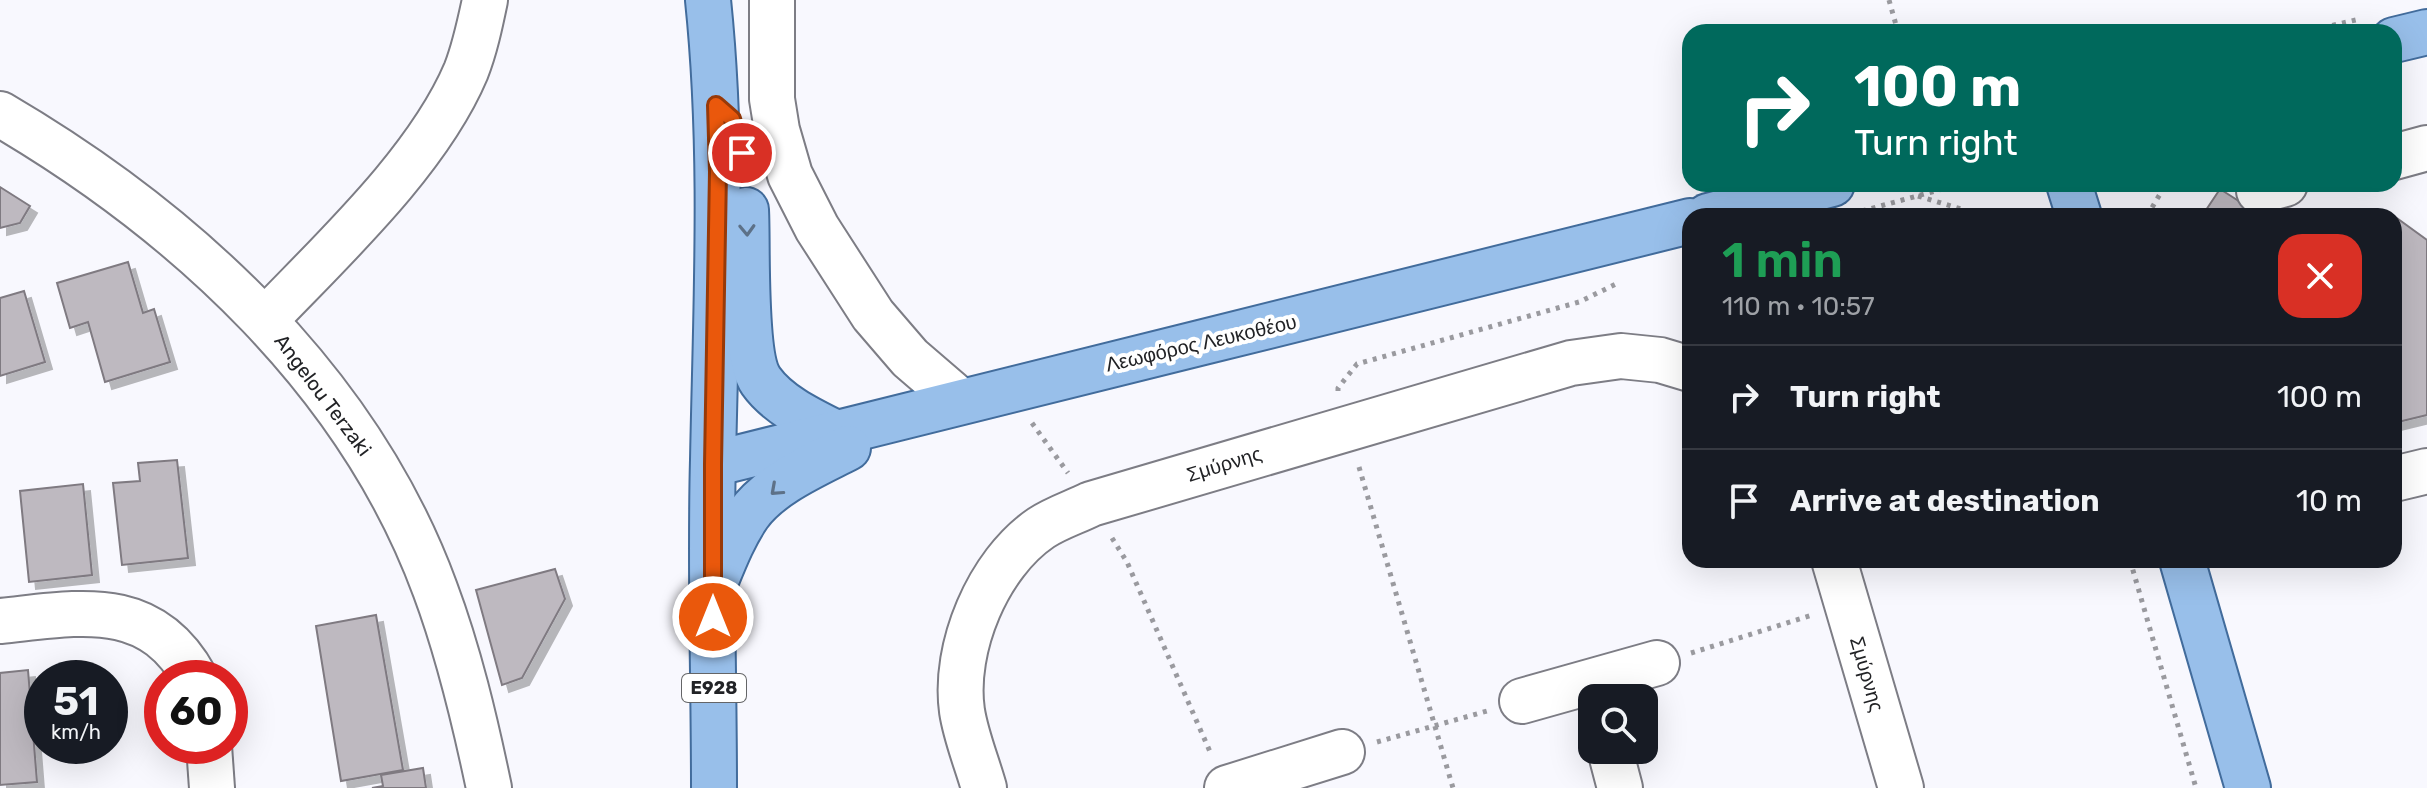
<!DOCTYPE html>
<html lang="en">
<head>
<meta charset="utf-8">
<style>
  :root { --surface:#171b24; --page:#242831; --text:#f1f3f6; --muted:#9ea1a6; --line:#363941 }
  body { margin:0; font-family:Rubik,sans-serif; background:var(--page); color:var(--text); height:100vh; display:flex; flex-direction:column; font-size:30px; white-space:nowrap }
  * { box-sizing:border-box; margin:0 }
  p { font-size:26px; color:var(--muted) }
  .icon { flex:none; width:44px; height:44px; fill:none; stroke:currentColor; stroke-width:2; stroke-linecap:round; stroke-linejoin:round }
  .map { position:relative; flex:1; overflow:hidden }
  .sheet { position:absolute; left:1682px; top:208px; width:720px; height:360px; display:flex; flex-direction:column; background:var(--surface); border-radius:24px; box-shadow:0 8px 32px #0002 }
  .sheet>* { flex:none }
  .hud { position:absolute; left:1682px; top:24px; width:720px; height:168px; border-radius:24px; box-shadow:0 8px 32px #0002; background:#00695c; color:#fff; overflow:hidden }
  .tools { position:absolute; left:1578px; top:684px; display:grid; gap:16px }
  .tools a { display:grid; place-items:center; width:80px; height:80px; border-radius:16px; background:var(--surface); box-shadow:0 8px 32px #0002; font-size:40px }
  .speed { position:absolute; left:24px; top:660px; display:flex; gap:16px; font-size:40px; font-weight:700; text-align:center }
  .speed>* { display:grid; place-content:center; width:104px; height:104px; border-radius:50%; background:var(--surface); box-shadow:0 8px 32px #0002; line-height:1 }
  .speed small { font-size:20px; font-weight:400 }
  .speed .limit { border:12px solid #d22; background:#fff; color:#111 }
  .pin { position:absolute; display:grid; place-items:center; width:68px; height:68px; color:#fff; margin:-34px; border:4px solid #fff; border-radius:50%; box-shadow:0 2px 8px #0007 }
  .me { position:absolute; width:88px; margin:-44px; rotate:0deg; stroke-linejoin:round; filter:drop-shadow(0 0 6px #0008) }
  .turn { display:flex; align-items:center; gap:28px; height:168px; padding:0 40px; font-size:36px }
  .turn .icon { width:104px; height:104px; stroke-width:2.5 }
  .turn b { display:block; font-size:56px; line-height:68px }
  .round { display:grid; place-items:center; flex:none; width:84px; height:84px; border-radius:24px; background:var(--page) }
  .overview { display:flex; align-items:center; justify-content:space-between; height:136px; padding:0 40px }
  h1 { font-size:48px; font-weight:600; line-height:60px; color:#1e9e55 }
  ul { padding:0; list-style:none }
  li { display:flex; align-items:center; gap:24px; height:104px; padding:0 40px; border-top:2px solid var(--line) }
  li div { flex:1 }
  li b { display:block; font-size:30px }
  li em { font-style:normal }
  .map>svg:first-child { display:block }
</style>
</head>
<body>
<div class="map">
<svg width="2427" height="788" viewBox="0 0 2427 788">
  <defs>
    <filter id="shadow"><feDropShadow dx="7" dy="7" stdDeviation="0" flood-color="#0004"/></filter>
  </defs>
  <rect width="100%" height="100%" fill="#f8f8fe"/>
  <!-- building -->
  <g fill="#beb9c0" stroke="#7f7a81" stroke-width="2" filter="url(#shadow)">
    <path d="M0,187L30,206L20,223L0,228Z"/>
    <path d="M2220,189L2262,216H2202Z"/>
    <path d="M2394,216L2427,240V415L2394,423Z"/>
    <path d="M128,262L143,313L154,309L170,362L105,382L88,322L70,328L57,283Z"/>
    <path d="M24,291L45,362L0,376V298Z"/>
    <path d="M177,460L188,558L122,565L113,483L140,481L138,463Z"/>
    <path d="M83,484L92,575L29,582L20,491Z"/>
    <path d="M555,569L565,599L522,678L502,685L476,590Z"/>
    <path d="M376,615L403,770L341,781L316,626Z"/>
    <path d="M28,670L37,782L0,785V673Z"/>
    <path d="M423,768L426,788H372L383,786L381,775Z"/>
  </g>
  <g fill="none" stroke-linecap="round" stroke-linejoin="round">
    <defs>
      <g id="minor">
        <path d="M772,0V99L777,130L790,175L817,228L873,315L910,358L960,401"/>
        <path d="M0,114C186,223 359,382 435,589C459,653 475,721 489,788"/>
        <path d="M2394,157L2427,148"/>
        <path d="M2259,191L2285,184"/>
        <path d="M266,319C333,249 428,161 466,71C475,48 480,24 485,0"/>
        <path d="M2394,479L2427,471"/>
        <path d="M1834,560L1901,788"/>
        <path d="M0,621C79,613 150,596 195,678"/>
        <path d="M1522,701L1657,663"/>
        <path d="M209,746L212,788"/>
        <path d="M1610,750L1620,788"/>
        <path d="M984,788C977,763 966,737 962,711C953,648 988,564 1041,528C1056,518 1075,512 1091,504L1571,363L1621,356L1660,360L1690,369"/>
        <path d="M1227,788L1342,752"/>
      </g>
      <g id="major">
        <path d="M708,0C724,153 716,307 713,460C710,569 714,679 714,788"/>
        <path d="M2394,40L2427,32"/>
        <path d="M2069,184L2079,216"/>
        <path d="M746,210C748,246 743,356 761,381C778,405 810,420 836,433"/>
        <path d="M1708,216L1832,184"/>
        <path d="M713,464C1038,381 1365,304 1690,221"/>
        <path d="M2182,560L2248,788"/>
        <path d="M717,578C726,556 735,534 748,515C770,484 815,465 848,448"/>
      </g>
    </defs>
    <!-- minor casing -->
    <use href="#minor" stroke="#7d7d85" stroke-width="48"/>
    <!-- major casing -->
    <use href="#major" stroke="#426c9c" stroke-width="48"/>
    <!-- path -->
    <g stroke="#9a9a9f" stroke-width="5" stroke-dasharray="4 6" stroke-linecap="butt">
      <path d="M1889,0L1898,32"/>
      <path d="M2303,32L2360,19"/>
      <path d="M1918,196L1984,216"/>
      <path d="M1862,211L1961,184"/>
      <path d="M2147,216L2166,184"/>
      <path d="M1338,391V388L1357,364L1579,302L1620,282"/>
      <path d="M1032,423L1068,473"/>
      <path d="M1359,467L1453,788"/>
      <path d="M1112,538L1127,562L1211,754"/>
      <path d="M2130,560L2196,788"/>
      <path d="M1691,653L1812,615"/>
      <path d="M1377,742L1487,711"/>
    </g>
    <!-- minor -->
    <use href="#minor" stroke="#fff" stroke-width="44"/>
    <!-- major -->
    <use href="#major" stroke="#98bfea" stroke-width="44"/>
  </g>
  <!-- one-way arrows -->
  <defs><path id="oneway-chevron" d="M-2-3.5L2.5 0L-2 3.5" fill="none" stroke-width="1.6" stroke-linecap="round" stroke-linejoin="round" transform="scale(2)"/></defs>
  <g stroke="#5d7188">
    <use href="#oneway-chevron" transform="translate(747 230) rotate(88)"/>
    <use href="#oneway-chevron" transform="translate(776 490) rotate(138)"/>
  </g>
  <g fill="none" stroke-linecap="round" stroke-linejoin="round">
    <defs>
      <path id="route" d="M713,617V464L718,172L716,105L732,119L742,153"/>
    </defs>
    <!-- route casing -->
    <use href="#route" stroke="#983908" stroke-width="20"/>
    <!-- route -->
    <use href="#route" stroke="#ea580c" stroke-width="14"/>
  </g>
  <g text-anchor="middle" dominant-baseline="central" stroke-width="8" stroke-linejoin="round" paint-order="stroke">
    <!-- shield labels -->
    <rect fill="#fff" stroke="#646567" stroke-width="2" x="682" y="674" width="64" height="28" rx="6"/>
    <g font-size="18" font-weight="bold" fill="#222326">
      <text x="714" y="688">E928</text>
    </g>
    <!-- street labels -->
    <g font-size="20" fill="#222326" stroke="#fff">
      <text transform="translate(1201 343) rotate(-13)">Λεωφόρος Λευκοθέου</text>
      <text transform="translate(323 395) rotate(53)">Angelou Terzaki</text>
      <text transform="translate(1224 464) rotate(-17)">Σμύρνης</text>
      <text transform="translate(1867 674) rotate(74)">Σμύρνης</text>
    </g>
  </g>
</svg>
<div class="tools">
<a><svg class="icon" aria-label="search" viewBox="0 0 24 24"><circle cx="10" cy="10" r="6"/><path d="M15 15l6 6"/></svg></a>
</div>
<div class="speed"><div>51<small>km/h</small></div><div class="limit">60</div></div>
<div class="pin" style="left:742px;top:153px;background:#d93025"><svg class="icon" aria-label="arrive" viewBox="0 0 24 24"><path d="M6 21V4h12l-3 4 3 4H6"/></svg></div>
<svg class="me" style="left:713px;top:617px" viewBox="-20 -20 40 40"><circle r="17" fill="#ea580c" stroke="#fff" stroke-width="3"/><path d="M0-11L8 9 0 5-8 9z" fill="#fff"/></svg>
<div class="hud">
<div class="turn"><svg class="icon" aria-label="right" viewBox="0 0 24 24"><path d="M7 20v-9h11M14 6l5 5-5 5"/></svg><div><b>100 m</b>Turn right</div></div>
</div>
<section class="sheet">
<div class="overview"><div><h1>1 min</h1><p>110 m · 10:57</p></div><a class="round" style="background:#d93025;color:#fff"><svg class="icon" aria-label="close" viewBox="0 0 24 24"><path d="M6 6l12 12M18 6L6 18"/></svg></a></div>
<ul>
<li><svg class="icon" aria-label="right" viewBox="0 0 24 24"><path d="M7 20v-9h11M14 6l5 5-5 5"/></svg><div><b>Turn right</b></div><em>100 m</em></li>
<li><svg class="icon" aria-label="arrive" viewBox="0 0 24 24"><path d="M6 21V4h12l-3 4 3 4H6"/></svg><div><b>Arrive at destination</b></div><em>10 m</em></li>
</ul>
</section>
</div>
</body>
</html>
